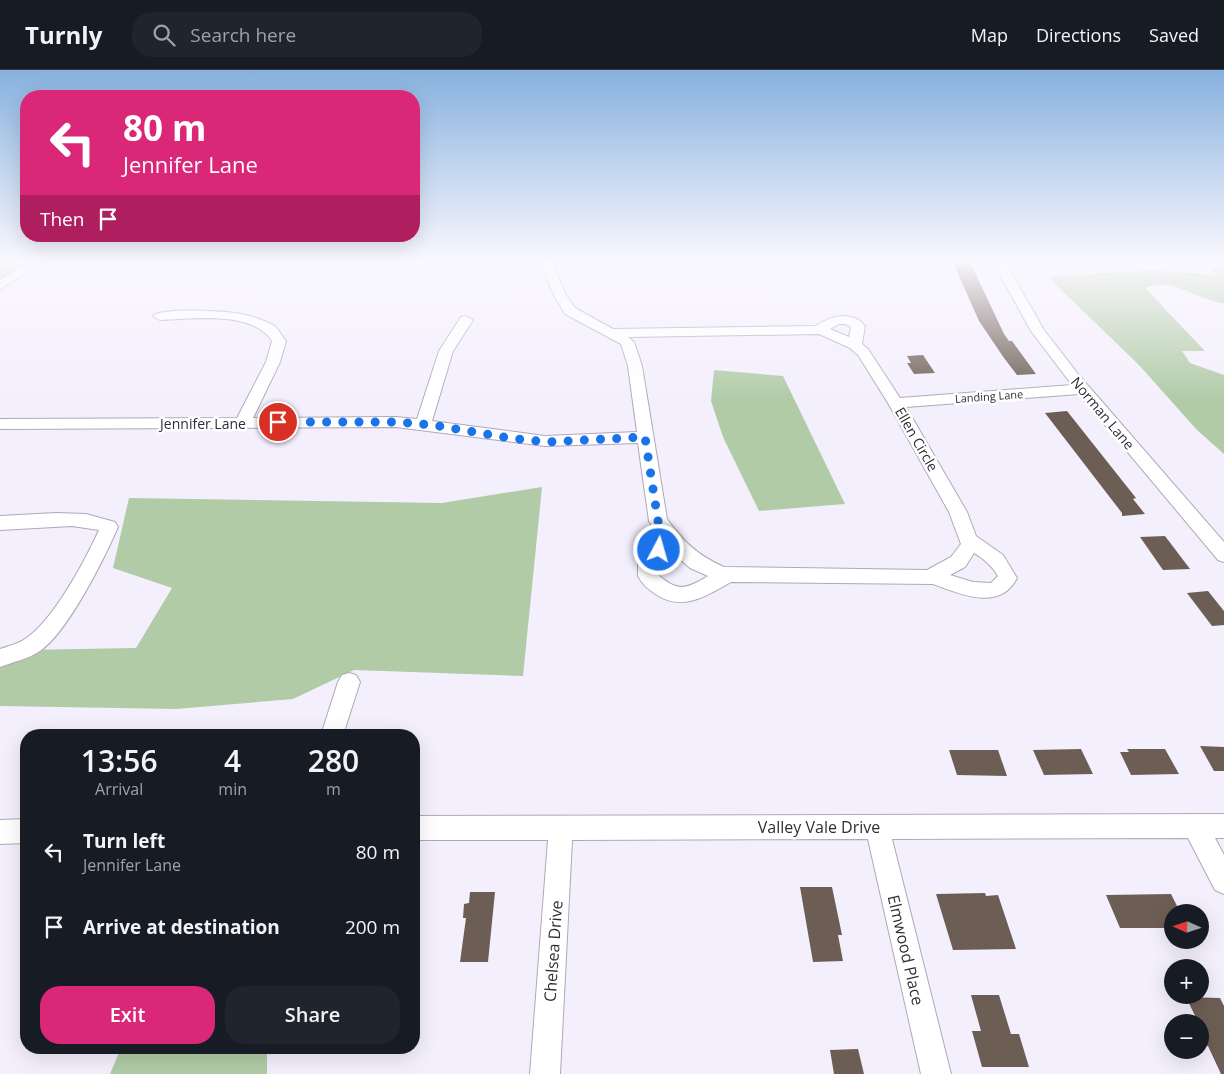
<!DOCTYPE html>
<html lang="en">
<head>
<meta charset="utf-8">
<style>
  :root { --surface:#171b24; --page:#20242c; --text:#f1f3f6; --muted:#9ea1a6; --line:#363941; --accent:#db2777 }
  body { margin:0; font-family:"Open Sans",sans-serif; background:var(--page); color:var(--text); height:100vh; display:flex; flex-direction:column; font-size:19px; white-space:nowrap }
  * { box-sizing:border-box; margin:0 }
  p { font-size:16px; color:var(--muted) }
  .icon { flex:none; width:28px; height:28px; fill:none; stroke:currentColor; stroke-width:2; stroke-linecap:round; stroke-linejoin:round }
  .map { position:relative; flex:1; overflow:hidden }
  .panel { position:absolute; left:20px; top:659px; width:400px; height:325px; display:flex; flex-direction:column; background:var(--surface); border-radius:20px; box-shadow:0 5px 20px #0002 }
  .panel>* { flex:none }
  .guide { position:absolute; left:20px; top:20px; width:400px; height:152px; border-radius:20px; box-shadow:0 5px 20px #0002; background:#db2777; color:#fff; overflow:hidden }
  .needle { width:32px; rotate:273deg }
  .tools { position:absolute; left:1164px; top:834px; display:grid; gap:10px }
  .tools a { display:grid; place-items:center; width:45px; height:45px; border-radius:50%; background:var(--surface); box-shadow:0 5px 20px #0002; font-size:25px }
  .pin { position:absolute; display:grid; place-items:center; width:42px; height:42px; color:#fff; margin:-21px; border:2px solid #fff; border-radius:50%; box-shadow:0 1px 5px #0007 }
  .me { position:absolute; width:55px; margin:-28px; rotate:6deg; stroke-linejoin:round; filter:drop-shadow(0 0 4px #0008) }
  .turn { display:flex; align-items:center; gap:18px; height:105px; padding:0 20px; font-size:22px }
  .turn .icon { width:65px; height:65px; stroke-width:2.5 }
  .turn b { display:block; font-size:35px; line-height:42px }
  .then { display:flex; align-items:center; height:48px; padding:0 20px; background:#0003; gap:10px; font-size:19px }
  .eta { display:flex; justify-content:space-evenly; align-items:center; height:85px; text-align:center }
  .eta b { font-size:30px; font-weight:600; line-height:35px }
  .primary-button { display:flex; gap:10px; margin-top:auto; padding:10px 20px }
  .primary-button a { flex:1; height:58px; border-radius:20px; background:var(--accent); color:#fff; font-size:20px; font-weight:600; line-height:58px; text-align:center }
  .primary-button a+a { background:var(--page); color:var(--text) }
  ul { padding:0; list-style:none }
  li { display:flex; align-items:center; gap:15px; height:75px; padding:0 20px }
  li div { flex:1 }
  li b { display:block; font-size:19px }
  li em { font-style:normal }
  header { display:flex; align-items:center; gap:30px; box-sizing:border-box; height:70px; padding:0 25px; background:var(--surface); border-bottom:1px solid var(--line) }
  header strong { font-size:24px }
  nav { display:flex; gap:28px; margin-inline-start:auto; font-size:18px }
  .search { width:350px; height:45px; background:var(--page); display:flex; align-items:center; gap:12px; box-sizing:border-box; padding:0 18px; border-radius:20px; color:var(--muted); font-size:19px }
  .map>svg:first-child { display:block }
</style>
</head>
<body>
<header>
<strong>Turnly</strong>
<div class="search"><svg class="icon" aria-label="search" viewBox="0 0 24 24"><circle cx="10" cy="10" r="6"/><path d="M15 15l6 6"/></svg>Search here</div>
<nav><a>Map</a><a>Directions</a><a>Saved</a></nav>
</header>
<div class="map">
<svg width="1224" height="1004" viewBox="0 0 1224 1004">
  <rect width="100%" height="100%" fill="#f4effd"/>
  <!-- forest -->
  <g fill="#b0cba6">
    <path d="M0,190H32L0,211Z"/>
    <path d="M1224,196V233C1198,231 1172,205 1145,218L1205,281H1182L1190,293L1224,305V384L1197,360L1139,295L1048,207L1151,200L1215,205L1210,197Z"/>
    <path d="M714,300L783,306L845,434L759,441L723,367L711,331Z"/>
    <path d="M542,417L523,606L354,600L293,629L176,639L0,636V588L23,580L136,578L172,518L113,498L129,428L442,433Z"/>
    <path d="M121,978H267V1004H110Z"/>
  </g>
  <!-- building -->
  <g fill="#6d5e55">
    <path d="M952,190H969L1004,264L1009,271H1012L1036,304L1017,305L1004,288L979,251Z"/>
    <path d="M923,285L935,303L914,304L907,293H911L907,286Z"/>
    <path d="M1067,341L1136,428L1133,429L1145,444L1122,446V443L1045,343Z"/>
    <path d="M1165,466L1190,499L1163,500L1140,467Z"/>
    <path d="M1208,521L1224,541V555L1212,556L1187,523Z"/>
    <path d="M1200,676L1224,677V701H1214Z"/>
    <path d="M1081,679L1093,704L1044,705L1033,680Z"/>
    <path d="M1127,679H1165L1179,704L1131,705L1120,682H1129Z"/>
    <path d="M949,680H998L1007,706L957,705Z"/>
    <path d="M800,817H832L842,865H838L843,891L813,892Z"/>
    <path d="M470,822H495L488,892H460L466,848H463L464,834L469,833Z"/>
    <path d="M985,823L986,826L998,825L1016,879L953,880L936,824Z"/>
    <path d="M1171,824L1180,842H1172V858H1120L1106,825Z"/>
    <path d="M971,925H999L1011,964H1019L1029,997H982L972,961H981Z"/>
    <path d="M1186,927L1220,928L1224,936V1004H1221L1208,976H1206L1200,963V952H1198Z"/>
    <path d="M858,979L864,1004H834L830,980Z"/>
  </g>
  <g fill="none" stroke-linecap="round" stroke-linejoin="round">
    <defs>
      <g id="minor">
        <path d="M33,190H47L0,219V210Z"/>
        <path d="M539,190H551L566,225L575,238L613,259L816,256C830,246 852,240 865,256L862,274L868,279L900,328L1072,315L1031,261L992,190H1004L1044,260L1078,304L1224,472V492L1218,490L1079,324L906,337L967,442L976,466L1003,485L1017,508C1000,542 960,524 933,514L731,512C708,525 683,542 657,525C649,520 642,514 638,506V493L650,477L654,459L649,451L638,373L545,376L396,357L0,359V349L237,348L266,292L272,271C252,240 192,249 160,250L153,246C161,237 227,241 241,244C251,246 261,249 271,254C278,257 281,265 286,271L280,292L253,348L396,347L417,349L439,281L461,247L466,246L473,250L453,281L432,351L545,366L637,362L628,296L621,274L565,244L554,225ZM839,254H845L851,257L849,267L830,259ZM819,264L850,278L858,285L888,333L949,442L961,474L951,487L927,500L724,497C697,485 684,472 667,449L642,296L634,272L628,267ZM668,479L690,498L708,506C685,520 677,522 656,503V495ZM974,483C984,489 992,496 998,506L991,513L973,512L950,505L965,497Z"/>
        <path d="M725,190H745L743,193L726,194Z"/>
        <path d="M56,443L86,444L115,452L118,457C104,489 68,562 40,581C28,589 13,592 0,597V579C8,576 18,574 25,569C53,551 85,491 99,460L72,456L0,460V446Z"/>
        <path d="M349,603L356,605L360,612L343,665H321L338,612L342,605Z"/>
        <path d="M1224,744V768H1215L1224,785V824L1215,820L1188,768L892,769L951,1004H921L868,769L572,770L560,1004H530L548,770H414V746Z"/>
        <path d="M26,749V773L0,774V750Z"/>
      </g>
    </defs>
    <!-- minor casing -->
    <use href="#minor" stroke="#afa8b9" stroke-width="2"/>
    <!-- minor -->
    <use href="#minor" fill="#fff" fill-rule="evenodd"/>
  </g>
  <!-- sky -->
  <linearGradient id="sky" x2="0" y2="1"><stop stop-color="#87b1de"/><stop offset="0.58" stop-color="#faf8fe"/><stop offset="1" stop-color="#faf8fe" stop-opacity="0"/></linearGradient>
  <rect width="1224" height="330" fill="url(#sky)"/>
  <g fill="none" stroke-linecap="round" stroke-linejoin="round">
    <!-- route -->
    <path stroke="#1a73e8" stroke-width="9" stroke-dasharray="0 16.2" d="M278,352H396L433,355L509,368L547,372L645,367L658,451L663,458L659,480"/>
  </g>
  <g text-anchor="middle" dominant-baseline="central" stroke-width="5" stroke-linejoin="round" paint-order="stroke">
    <!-- far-street labels -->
    <g font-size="11" fill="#302e34" stroke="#fff">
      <text transform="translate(989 326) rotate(-4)">Landing Lane</text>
    </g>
    <!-- street labels -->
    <g font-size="14" fill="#302e34" stroke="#fff">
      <text transform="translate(1103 343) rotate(50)">Norman Lane</text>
      <text x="203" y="353">Jennifer Lane</text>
      <text transform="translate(917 369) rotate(60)">Ellen Circle</text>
    </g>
    <!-- near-street labels -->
    <g font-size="16" fill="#302e34" stroke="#fff">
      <text x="819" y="757">Valley Vale Drive</text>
      <text transform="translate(906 880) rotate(77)">Elmwood Place</text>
      <text transform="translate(553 881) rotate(-86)">Chelsea Drive</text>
    </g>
  </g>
</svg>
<div class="tools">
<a><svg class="needle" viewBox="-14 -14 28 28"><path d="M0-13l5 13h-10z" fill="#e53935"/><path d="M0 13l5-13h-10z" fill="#9ea1a6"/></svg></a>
<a>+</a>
<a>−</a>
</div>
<div class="pin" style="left:278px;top:352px;background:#d93025"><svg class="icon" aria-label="arrive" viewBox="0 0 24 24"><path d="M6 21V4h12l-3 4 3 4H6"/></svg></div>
<svg class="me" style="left:659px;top:480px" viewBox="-20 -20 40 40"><circle r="17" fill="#1a73e8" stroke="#fff" stroke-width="3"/><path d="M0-11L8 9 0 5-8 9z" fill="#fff"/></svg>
<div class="guide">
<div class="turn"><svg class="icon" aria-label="left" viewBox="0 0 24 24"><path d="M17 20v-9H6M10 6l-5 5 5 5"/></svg><div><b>80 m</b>Jennifer Lane</div></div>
<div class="then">Then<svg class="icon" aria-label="arrive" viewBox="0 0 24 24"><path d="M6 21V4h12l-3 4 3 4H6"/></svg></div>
</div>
<section class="panel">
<div class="eta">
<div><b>13:56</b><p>Arrival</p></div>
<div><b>4</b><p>min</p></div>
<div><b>280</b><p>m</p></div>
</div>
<ul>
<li><svg class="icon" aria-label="left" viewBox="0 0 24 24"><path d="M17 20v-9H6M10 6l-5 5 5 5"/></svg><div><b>Turn left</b><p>Jennifer Lane</p></div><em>80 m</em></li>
<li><svg class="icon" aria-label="arrive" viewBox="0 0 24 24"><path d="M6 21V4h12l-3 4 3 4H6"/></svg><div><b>Arrive at destination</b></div><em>200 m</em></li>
</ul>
<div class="primary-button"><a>Exit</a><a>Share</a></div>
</section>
</div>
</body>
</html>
